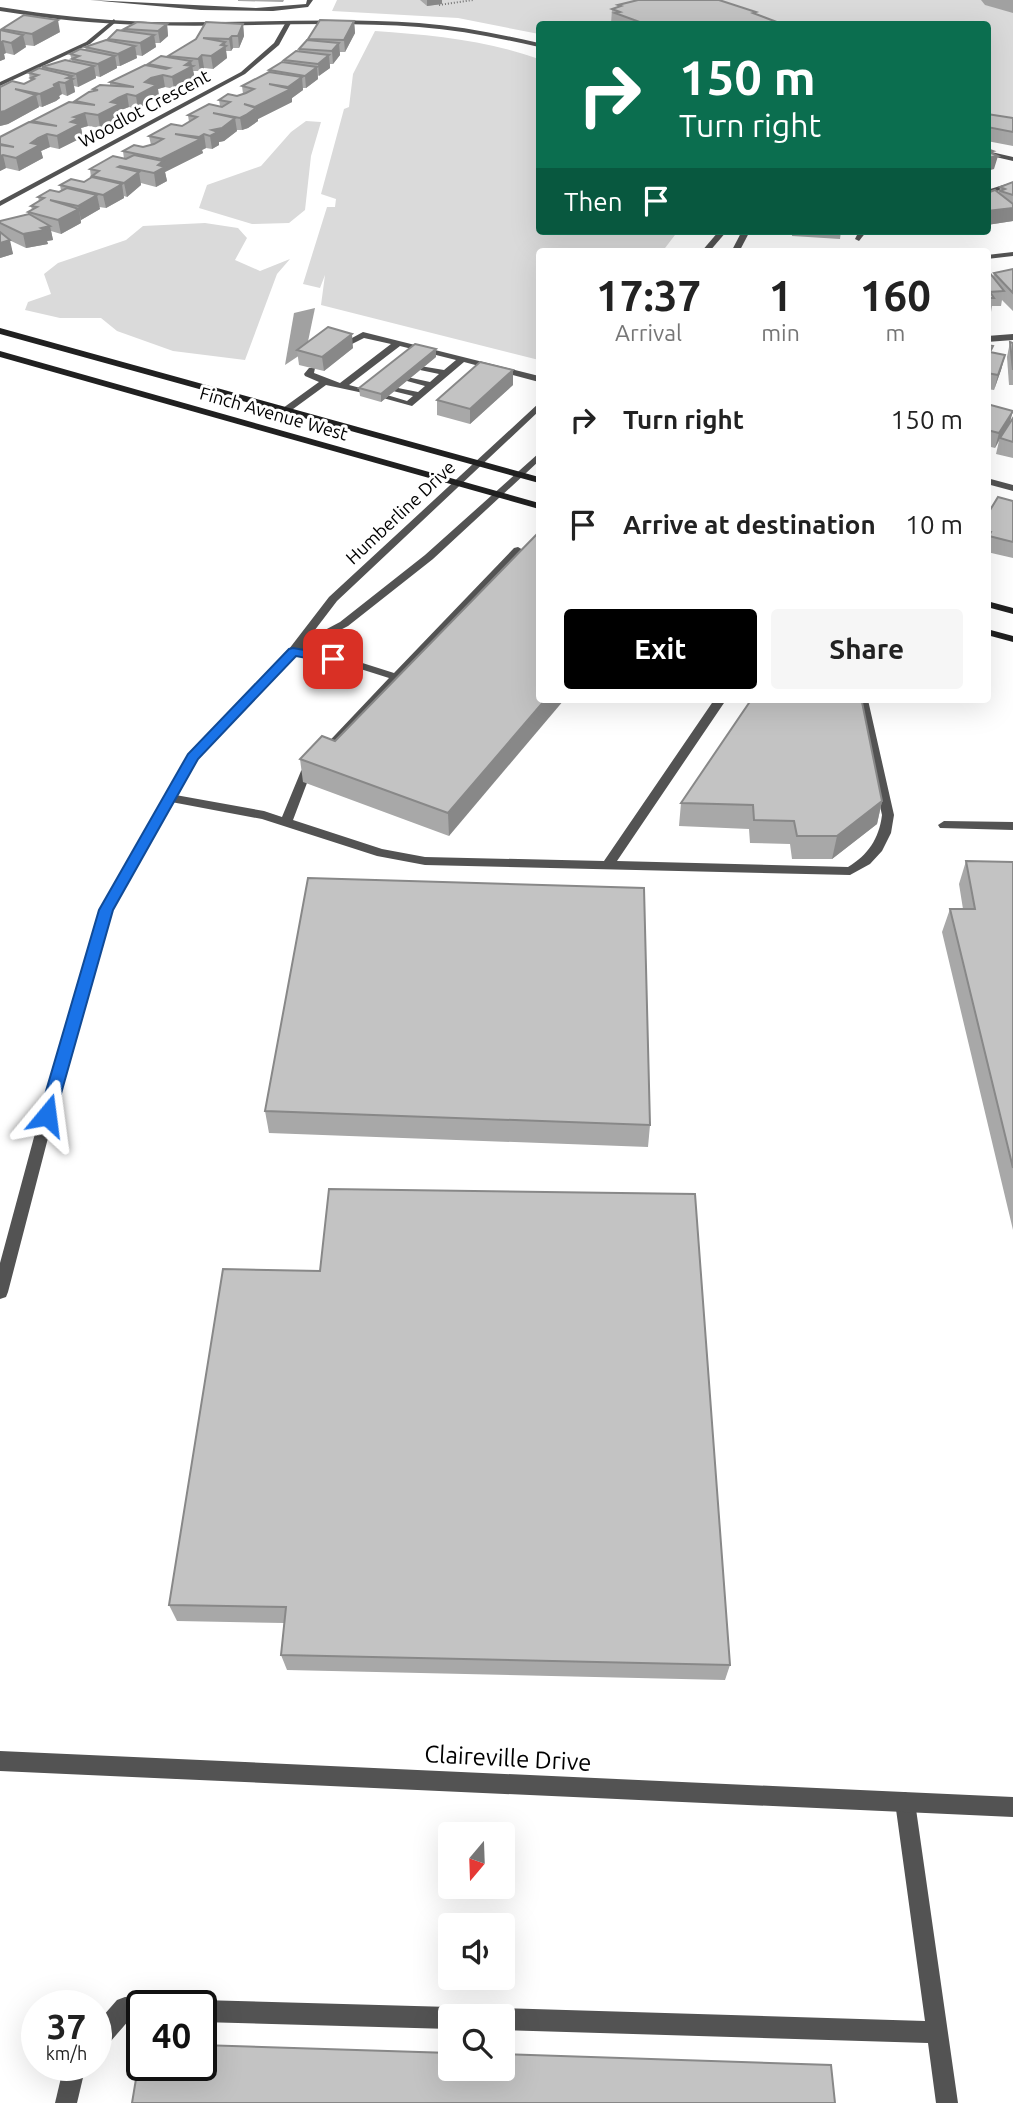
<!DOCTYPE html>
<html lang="en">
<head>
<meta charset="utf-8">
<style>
  :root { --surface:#fff; --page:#f6f6f6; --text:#222; --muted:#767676; --accent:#000 }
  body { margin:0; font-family:Ubuntu,sans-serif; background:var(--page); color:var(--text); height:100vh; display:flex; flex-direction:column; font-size:26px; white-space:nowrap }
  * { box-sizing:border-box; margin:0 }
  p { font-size:23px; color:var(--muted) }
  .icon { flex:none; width:38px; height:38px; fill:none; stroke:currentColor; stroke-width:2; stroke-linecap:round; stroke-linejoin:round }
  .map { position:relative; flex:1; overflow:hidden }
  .panel { position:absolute; left:536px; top:248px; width:455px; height:455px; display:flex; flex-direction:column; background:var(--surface); border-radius:7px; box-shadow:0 7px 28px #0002 }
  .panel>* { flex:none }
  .top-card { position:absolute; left:536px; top:21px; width:455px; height:214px; border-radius:7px; box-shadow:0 7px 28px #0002; background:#0b6e4f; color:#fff; overflow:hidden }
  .needle { width:46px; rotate:199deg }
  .tools { position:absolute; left:438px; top:1822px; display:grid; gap:14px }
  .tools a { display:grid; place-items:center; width:77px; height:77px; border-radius:7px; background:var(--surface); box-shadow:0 7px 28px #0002; font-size:35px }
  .speed { position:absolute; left:21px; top:1990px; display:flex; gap:14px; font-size:35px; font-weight:700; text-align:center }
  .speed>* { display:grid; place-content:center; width:91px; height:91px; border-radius:50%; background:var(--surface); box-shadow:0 7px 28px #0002; line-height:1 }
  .speed small { font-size:18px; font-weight:400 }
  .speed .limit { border:4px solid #111; border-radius:10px; background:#fff; color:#111 }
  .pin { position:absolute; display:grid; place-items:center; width:60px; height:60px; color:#fff; margin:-30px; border-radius:14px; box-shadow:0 4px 10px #0006 }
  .me { position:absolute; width:77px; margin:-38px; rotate:16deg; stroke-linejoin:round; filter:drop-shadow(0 0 5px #0008) }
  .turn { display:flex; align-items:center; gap:24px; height:147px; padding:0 28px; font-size:32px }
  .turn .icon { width:91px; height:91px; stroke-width:2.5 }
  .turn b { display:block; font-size:49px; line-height:60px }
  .then { display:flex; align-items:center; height:66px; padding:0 28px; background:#0003; gap:14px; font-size:26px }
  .eta { display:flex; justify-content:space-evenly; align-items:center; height:119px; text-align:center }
  .eta b { font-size:42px; font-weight:700; line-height:49px }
  .cta { display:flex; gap:14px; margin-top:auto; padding:14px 28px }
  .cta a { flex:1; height:80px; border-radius:7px; background:var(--accent); color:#fff; font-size:28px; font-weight:700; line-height:80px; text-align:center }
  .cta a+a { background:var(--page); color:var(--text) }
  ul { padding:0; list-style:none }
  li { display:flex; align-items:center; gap:21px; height:105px; padding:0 28px }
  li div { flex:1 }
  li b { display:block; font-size:26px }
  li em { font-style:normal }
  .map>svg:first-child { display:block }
</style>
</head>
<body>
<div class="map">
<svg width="1013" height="2103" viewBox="0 0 1013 2103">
  <rect width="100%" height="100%" fill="#fff"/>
  <!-- green -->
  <g fill="#dadada">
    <path d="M337,0H1013V121L987,117V24H539V34L458,18L332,11Z"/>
    <path d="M375,31C431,35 486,40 539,59V231H678L662,252H539V360L321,305L325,275L320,288L303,284L327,207H335L336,199L321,194L344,109L349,107L353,74Z"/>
    <path d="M306,121L321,122L311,156L305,210L289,223L252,224L199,208L207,185L261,166L291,132Z"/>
    <path d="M205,223L238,228L247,238L235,260L260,271L290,259L277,274L245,360L173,351L117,331L101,318H60L25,310L28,302L51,294L44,274L58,263L126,240L143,226Z"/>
  </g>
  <!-- water -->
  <path fill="#a1a1a1" d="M315,308L306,351L285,365L294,313Z"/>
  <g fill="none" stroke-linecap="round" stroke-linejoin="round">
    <!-- river -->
    <path fill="#a1a1a1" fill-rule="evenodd" d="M981,0H1013V13L985,5Z"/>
    <!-- path -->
    <path stroke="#757575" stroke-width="2" stroke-dasharray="1 2" stroke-linecap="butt" d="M439,5L473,0"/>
    <!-- service -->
    <g fill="#535353" fill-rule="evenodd">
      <path d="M90,0L256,8L306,4L307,0H313L308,7L273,11L201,10Z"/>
      <path d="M987,151L1013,157V161L987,155Z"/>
      <path d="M1013,182V186L987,194V190Z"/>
      <path d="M859,231H867L859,241L855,239Z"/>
      <path d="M363,332L539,376V382L464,362L412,406L383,398L387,395L407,401L413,396L393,391V387L418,392L425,386L407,381V377L430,382L439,374L420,370V366L444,370L456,360L400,346L349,385L368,390V394L326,385L289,412H283V408L319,382L305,376L304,374L309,368H315L314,373L340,383L391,344L364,338L348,346L341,344Z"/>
      <path d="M518,547L523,550L522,552L310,775L293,820L382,849L425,857L604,861L714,700H726L617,861L848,867C868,855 879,839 882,815L856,700H868L894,815L891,833L882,851L870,864L850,875L425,865L377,856L262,819L166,801L164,798L170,794L264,811L282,817L301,771L389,678L351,666L289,653V649L353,660L394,673L514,548Z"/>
      <path d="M944,821L1013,822V830L940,828L938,825Z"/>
      <path d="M905,1792L912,1795L915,1802L958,2103H936L928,2043L502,2030V2016H492L494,2011L502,2008L925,2021L895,1802L898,1795Z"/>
      <path d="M125,1997L142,1998L150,2001L151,2006H142V2020L130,2019L104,2049L96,2052V2024L117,2000Z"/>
      <path d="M201,2000L450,2007L458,2010L460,2016H450V2029L201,2022V2006H193Z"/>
      <path d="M64,2065H86L77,2103H55Z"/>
    </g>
    <!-- minor -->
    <g fill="#535353" fill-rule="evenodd">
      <path d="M114,19L116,22L90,44L0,86V82L86,42Z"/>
      <path d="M286,22L291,23L279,45L245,74L0,206V201L241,72L274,43Z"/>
      <path d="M1013,334V340L987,342V336Z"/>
      <path d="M987,478L1013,485V491L987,484Z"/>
      <path d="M0,1751L1013,1797V1817L0,1771Z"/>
    </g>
    <!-- tertiary -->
    <g fill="#535353" fill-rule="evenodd">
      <path d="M0,7C49,15 98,20 148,22C238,24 328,17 419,23C459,26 499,34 539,43V47C499,38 459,30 419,27C328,20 238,28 148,25C98,24 49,19 0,11Z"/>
      <path d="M719,231H727L709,252H701Z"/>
      <path d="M742,231H750L739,252H731Z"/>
      <path d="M1013,252V256L987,259V255Z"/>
      <path d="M539,403V411L337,601L308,639L340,622L425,555L539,453V461L433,559L348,626L298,652L198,759L112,910L54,1115L8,1292L6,1297L0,1299V1263L40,1115L100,910L187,757L289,649L329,597Z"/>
    </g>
    <!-- secondary -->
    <g fill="#202020" fill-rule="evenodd">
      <path d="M0,328L539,477V483L0,334Z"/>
      <path d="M0,351L539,503V509L0,357Z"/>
      <path d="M987,601L1013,608V614L987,607Z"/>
      <path d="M987,629L1013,636V642L987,635Z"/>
    </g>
  </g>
  <!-- wall -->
  <g fill="#a8a8a8">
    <path d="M238,0H284L283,2L238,1Z"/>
    <path d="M420,0H442V4L427,6Z"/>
    <path d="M618,5L756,12V14L782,24H611L612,9L618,7Z"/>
    <path d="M354,21L355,33L345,52H340V55L333,64H330V68L318,76V79L306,88H303V90L292,98V102L258,119V121L248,128L242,130H237V131L224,141L219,142V145L212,149L206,148L202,150L203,153L165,172L167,181L156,187L141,183V185L127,197L124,196V198L106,208L99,207L100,209L81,220V223L61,234L51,231L53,240L47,241L48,244L26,248L9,240L13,254L0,258V221L28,214V212L32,210L31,206L39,201L38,197L61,191L60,185L84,182L91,178L90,169L124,159L123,151L151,145L149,136L182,126L189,122L188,115L220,106L219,100L243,94L242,86L270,72L269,70L284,62V60L299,52V49L308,41V39Z"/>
    <path d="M206,22L243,24L244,36L239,48H233L231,51H226L227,58L213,69L204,68L200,71H193L195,79L174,89L165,87L158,89L159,97L138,109L129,107L121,110L122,117L100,128L88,126L81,128L83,137L59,149L50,147L41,151L43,158L19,171L6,168L0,171V137L33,122L32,121L75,103V101L93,91V89L110,85V82L149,66L148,64L169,57L168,56L196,39Z"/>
    <path d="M167,24L168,36L160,43H155L156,47L142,56L136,55L137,58L120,66H117V68L100,77L96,76V78L78,87L74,86L75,92L67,96L62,94L59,96L60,98L56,101L42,107L38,106L39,107L8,124L0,126V87L24,84L30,81L29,73L42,69V67L72,61L70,54L86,50L85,47L108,41V39L124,31V29Z"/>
    <path d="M2,29L60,32L34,46L25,45L26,47L14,55L6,53L4,54L5,59L0,61V30H3Z"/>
    <path d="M987,114L1013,118V146L987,141Z"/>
    <path d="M1013,182V221L987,225V193H999L1000,187Z"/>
    <path d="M792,231H841L840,239L792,236Z"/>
    <path d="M895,231H939L905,235H900Z"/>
    <path d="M1013,269V311L1002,300L1001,306H992L991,312L987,313V272L993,277L994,273Z"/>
    <path d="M1010,342L1013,343V385H1009L1007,357Z"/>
    <path d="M987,345L991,353L1005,355L1001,370L994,390L987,389Z"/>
    <path d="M353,348L324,371L299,365L297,350Z"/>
    <path d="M436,357L381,402L360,396L359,388Z"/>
    <path d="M513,385L470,424L437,415V400Z"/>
    <path d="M987,404L1010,423L1013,418V458L996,454L999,441L995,448L987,446Z"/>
    <path d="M1013,501V558L987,552V515Z"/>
    <path d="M539,532L449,836L303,782L300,759L335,741Z"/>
    <path d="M882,801L877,824L832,859H792L790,844L750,843L749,829L679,826L681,803Z"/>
    <path d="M966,861L1013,862V1230L942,932L950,909H963L959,884Z"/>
    <path d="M265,1111L650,1125L648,1147L269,1133Z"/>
    <path d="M223,1269L730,1665L725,1680L287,1670L281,1655L284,1623L177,1621L169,1605Z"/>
  </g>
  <!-- shaded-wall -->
  <g fill="#888">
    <path d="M427,0H442V4L427,6Z"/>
    <path d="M58,20L60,32L34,46L32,34Z"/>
    <path d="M354,21L355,33L345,52L344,40Z"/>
    <path d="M167,24L168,36L160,43L158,31Z"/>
    <path d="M243,24L244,36L239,48L238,36Z"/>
    <path d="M23,35L26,47L14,55L11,43Z"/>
    <path d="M154,35L156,47L142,56L140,43Z"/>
    <path d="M232,36L233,48L231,51L229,39Z"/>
    <path d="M3,41L6,53L4,54L5,59L0,61V43Z"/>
    <path d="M225,42L227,58L213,69L211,56Z"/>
    <path d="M339,43L340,55L333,64L332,51Z"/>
    <path d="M135,46L137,58L120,66L118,54Z"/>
    <path d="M202,55L204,68L200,71L198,59Z"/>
    <path d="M329,55L330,68L319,76L318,64Z"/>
    <path d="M115,56L117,68L100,77L98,64Z"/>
    <path d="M191,61L195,79L174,89L172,77L185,65Z"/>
    <path d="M94,66L96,78L78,87L76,74Z"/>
    <path d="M317,67L318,79L306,88L305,76Z"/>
    <path d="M163,75L165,87L158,89L159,97L138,109L136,96L145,82L151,78Z"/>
    <path d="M72,76L75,92L67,96L65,83L67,78Z"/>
    <path d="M302,77L303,90L292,98V102L258,119V121L248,128L242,130L240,118L256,109L255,107L288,90V87Z"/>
    <path d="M59,82L62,94L59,96L60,98L56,101L42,107L40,94Z"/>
    <path d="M127,94L129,107L121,110L122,117L100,128L98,115L111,102Z"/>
    <path d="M36,95L39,107L8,124L0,126V112Z"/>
    <path d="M85,113L88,126L81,128L83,137L59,149L57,136L71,122L74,117Z"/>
    <path d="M235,118L237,131L224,141L219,142V145L212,149L210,136L212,130Z"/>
    <path d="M47,134L50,147L41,151L43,158L19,171L16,158L31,143Z"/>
    <path d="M204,134L206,148L202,150L203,153L165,172L167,181L156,187L154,173L158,165L162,162L161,159L200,140L199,137Z"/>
    <path d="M993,151L991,157L998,156L994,169L987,171V158L989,152Z"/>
    <path d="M3,155L6,168L0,171V156Z"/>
    <path d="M139,172L141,185L127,197L124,183Z"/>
    <path d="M122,184L124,198L106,208L103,195Z"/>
    <path d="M97,195L100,209L81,220L78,206Z"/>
    <path d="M1013,208V221L987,225V211Z"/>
    <path d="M79,209L81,223L61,234L58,220Z"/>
    <path d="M50,226L53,240L47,241L48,244L26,248L23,234Z"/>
    <path d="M906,231H939L905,235Z"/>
    <path d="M10,240L13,254L0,258V243Z"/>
    <path d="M352,334L353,348L324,371L322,357Z"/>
    <path d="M436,349V357L381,402V394Z"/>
    <path d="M1005,355L1001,370L994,390L998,375Z"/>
    <path d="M513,370V385L470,424V409Z"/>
    <path d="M1013,411L1009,426L1000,438L995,448L999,433Z"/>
    <path d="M545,700H564L449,836L448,813Z"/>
    <path d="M882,801L877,824L832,859L837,836Z"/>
  </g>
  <!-- building -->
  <g fill="#c3c3c3" stroke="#888" stroke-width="2">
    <path d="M638,0H719L756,12L753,13L782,24H645L615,13L620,12L612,9L621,6L618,5Z"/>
    <path d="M24,15L58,20L32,34L2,29Z"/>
    <path d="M320,20L354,21L344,40L308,39Z"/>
    <path d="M137,22L167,24L158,31L124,29Z"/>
    <path d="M206,22L243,24L238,36H232L229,39L203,38L225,42L221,45L226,46L211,56L202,55L198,59L168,56L196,39Z"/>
    <path d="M0,30L23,35L11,43L3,41L0,43Z"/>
    <path d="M117,30L154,35L140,43L108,39Z"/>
    <path d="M106,40L135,46L118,54L85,47Z"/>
    <path d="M307,40L339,43L332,51L299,49Z"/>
    <path d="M80,49L115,56L98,64L72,59L79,56L70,54Z"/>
    <path d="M296,51L329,55L318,64L284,60Z"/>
    <path d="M161,56L191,61L185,65L193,66L172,77L163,75L151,78L145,82L157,85L136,96L127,94L118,98L111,102L120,104L98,115L85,113L74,117L79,118L71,122L80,124L57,136L47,134L38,138L31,143L40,145L16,158L3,155L0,156V145L14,147L0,144V137L29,122L57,126L32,121L69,102L95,105L75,101L89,92L98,90L93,89L100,85L134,87L110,82L145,65L166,69L169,68L148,64Z"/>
    <path d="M65,60L94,66L76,74L42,67Z"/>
    <path d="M282,62L317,67L305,76L269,70Z"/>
    <path d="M39,68L72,76L67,78L73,79L65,83L59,82L53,85H57L53,88L40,94L15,89L36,95L5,111L0,112V87L12,81L24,84L34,79L31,78L38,75L29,73Z"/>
    <path d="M269,72L302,77L288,87L269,84L291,89L255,107L244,104L256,108L246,115L240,118L213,113L235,118L222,128L212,130L218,132L210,136L204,134L199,137L175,134L201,139L161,159L123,151L134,145L143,147L154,144L163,139L149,136L171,124L182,126L197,117L188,115L209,104L222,107L230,102L219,100L228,94L237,96L246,93L254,89L242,86Z"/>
    <path d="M987,114L1013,118V132L987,127Z"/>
    <path d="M987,149L993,151L989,152L998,156L987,158Z"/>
    <path d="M134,155L163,161L158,165L165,167L154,173L120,166L118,167L139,172L124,183L92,176L99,171L90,169L113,156L126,159Z"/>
    <path d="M92,177L122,184L103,195L60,185L71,179L84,182Z"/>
    <path d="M1013,182V195L1000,191L1005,189L1000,187Z"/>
    <path d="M67,188L97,195L78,206L50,200L79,209L58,220L28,212L37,207L31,206L44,198L38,197L50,190L59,192Z"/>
    <path d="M995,190L1013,204V208L987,211V193Z"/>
    <path d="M29,214L50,226L41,228L45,230L23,234L0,223V221Z"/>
    <path d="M0,232L10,240L0,243Z"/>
    <path d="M1013,269V293L994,273Z"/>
    <path d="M987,272H989L1004,291L990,292L994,298H987Z"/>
    <path d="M328,327L352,334L322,357L297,350Z"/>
    <path d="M1010,342L1013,343V370Z"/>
    <path d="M415,344L436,349L381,394L359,388Z"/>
    <path d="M987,345L993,346L990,352L1005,355L998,375L987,373Z"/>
    <path d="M480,362L513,370L470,409L437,400Z"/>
    <path d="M987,404L1013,411L999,433L987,430Z"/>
    <path d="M1013,418V442L1000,438Z"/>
    <path d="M998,497L1013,501V542L989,536L991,532L987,531V515Z"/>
    <path d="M539,532V700H545L448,813L300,759L322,736L335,741Z"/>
    <path d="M751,700H856L862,702L882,801L837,836H797L794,821L754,820L753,805L681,803Z"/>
    <path d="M966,861L1013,862V1168L950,909H975Z"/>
    <path d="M308,878L644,888L650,1125L265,1111Z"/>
    <path d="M329,1189L695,1194L730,1665L281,1655L286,1607L169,1605L223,1269L320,1271Z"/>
    <path d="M142,2043V2065H201V2045L450,2053V2068H502V2054L831,2065L835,2103H132Z"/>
  </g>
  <!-- route -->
  <path fill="#1a73e8" stroke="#114b97" stroke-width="2" d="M293,648L333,655L339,659L333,663L296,656L198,759L113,910L55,1115L53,1119H41L39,1115L99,910L188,754L289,649Z"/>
  <g text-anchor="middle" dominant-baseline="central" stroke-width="6" stroke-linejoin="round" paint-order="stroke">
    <!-- far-street labels -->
    <g font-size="18" fill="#000" stroke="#fff">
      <text transform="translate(144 108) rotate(-28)">Woodlot Crescent</text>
      <text transform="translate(274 413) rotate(16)">Finch Avenue West</text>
      <text transform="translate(400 512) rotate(-43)">Humberline Drive</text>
    </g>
    <!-- near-street labels -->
    <g font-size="24" fill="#000" stroke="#fff">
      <text transform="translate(508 1758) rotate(3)">Claireville Drive</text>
    </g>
  </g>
</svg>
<div class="tools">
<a><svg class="needle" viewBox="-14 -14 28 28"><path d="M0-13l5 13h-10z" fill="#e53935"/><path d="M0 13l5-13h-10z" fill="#767676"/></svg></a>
<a><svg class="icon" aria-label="sound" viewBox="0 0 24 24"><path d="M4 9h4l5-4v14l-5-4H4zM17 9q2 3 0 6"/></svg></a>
<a><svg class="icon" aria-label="search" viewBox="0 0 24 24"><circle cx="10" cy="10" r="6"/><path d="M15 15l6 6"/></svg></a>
</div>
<div class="speed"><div>37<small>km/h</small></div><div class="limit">40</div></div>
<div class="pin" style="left:333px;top:659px;background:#d93025"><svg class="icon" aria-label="arrive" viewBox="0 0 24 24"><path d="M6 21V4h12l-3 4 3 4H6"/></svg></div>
<svg class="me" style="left:47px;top:1115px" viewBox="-20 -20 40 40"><path d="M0-17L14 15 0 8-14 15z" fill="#1a73e8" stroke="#fff" stroke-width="4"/></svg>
<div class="top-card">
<div class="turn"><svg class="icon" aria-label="right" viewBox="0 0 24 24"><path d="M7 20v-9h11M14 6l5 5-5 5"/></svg><div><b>150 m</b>Turn right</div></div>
<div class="then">Then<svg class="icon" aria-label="arrive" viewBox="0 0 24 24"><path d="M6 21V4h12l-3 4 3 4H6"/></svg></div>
</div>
<section class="panel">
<div class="eta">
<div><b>17:37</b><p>Arrival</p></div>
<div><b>1</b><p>min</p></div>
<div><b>160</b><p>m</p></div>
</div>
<ul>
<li><svg class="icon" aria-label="right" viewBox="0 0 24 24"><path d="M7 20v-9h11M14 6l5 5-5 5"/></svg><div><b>Turn right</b></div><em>150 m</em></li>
<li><svg class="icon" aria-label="arrive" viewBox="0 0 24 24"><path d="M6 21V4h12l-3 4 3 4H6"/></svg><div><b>Arrive at destination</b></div><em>10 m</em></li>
</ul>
<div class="cta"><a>Exit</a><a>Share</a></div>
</section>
</div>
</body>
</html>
